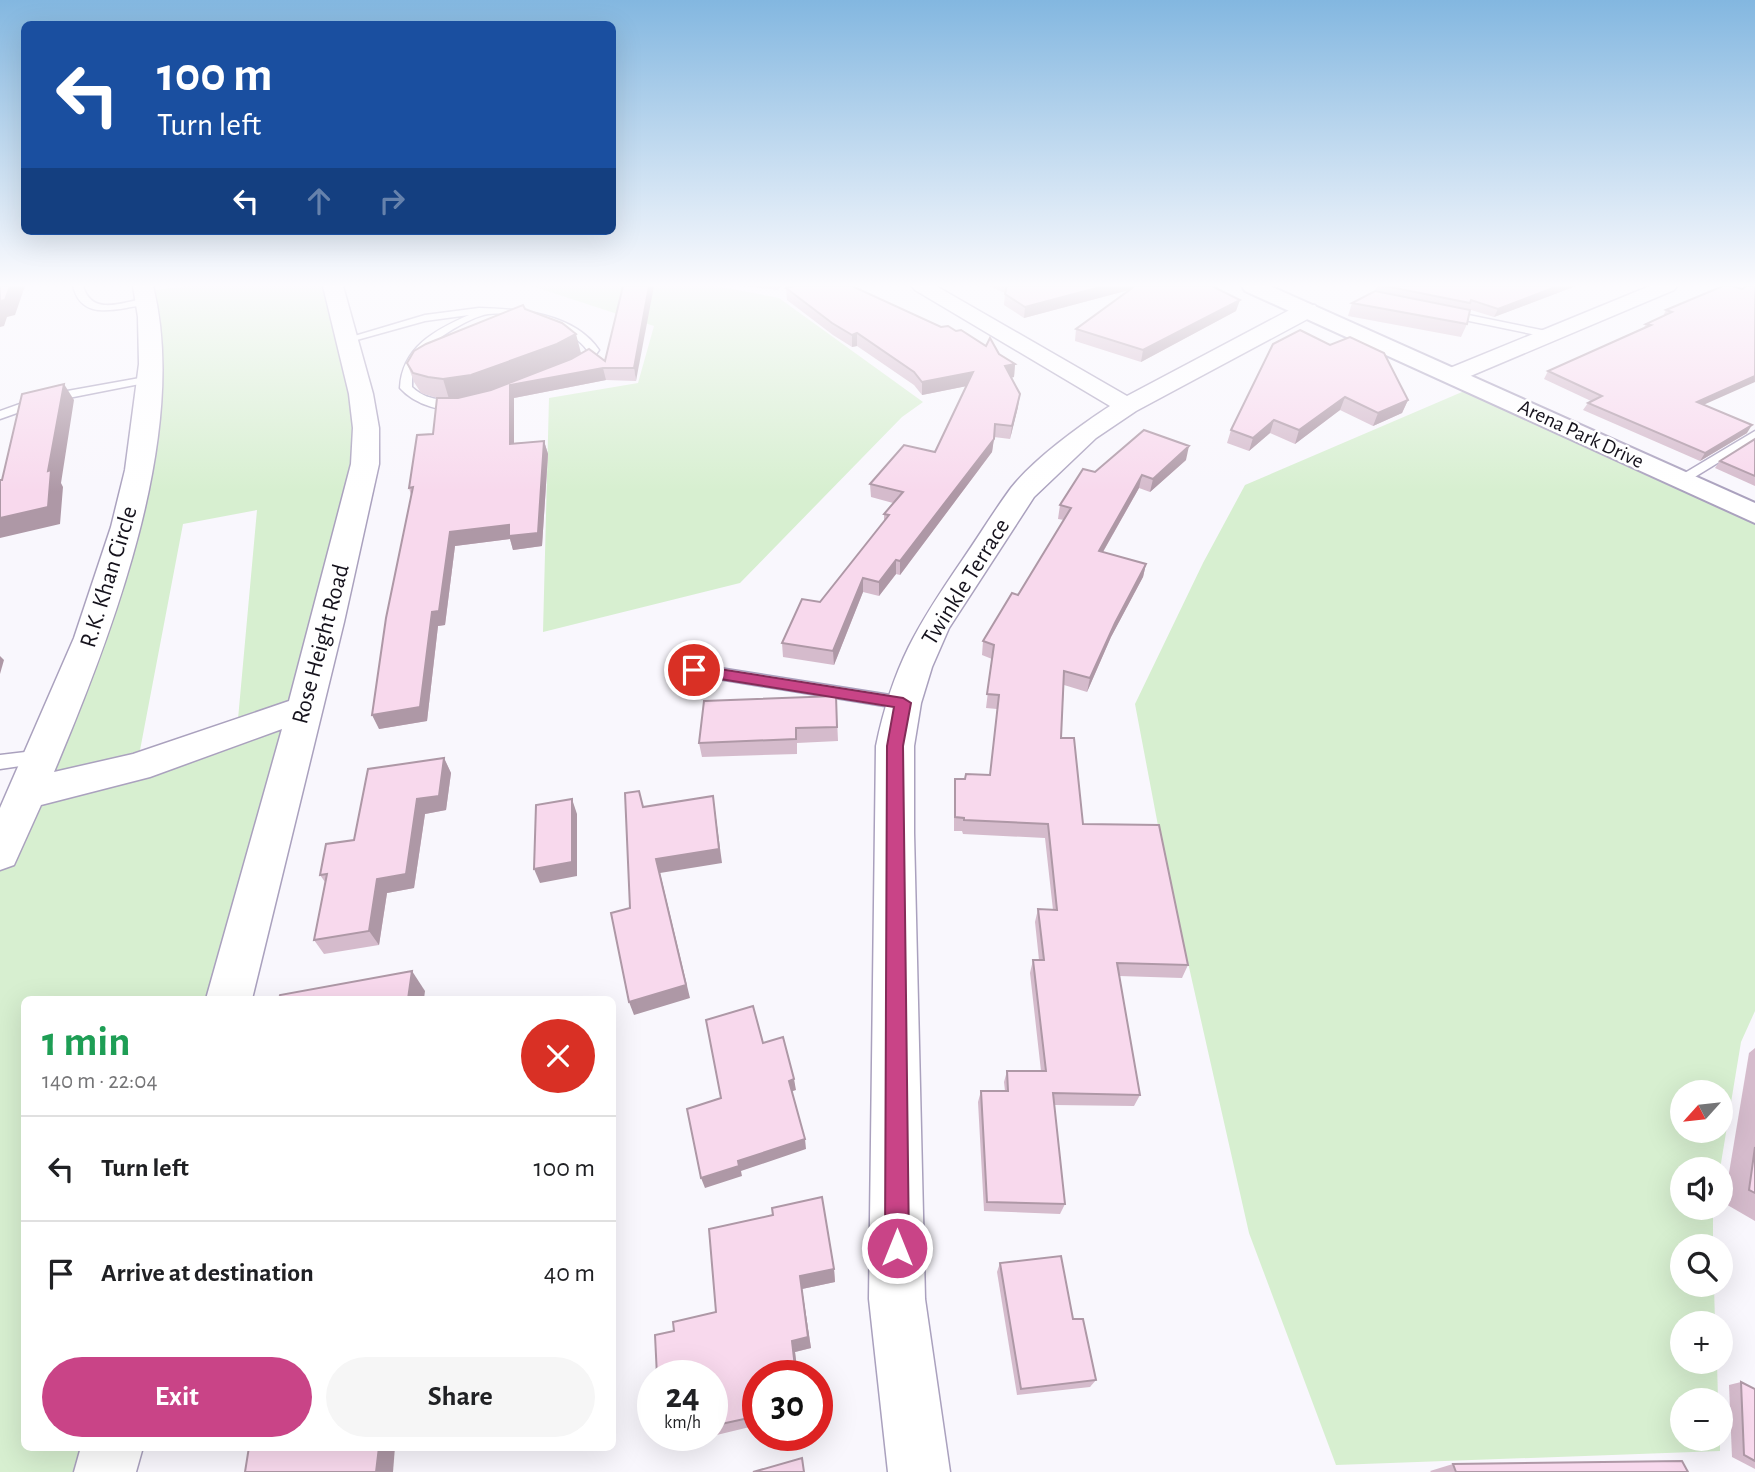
<!DOCTYPE html>
<html lang="en">
<head>
<meta charset="utf-8">
<style>
  :root { --surface:#fff; --page:#f6f6f6; --text:#202124; --muted:#757577; --line:#e0e0e0; --accent:#c94487 }
  body { margin:0; font-family:"Alegreya Sans",sans-serif; background:var(--page); color:var(--text); height:100vh; display:flex; flex-direction:column; font-size:26px; white-space:nowrap }
  * { box-sizing:border-box; margin:0 }
  p { font-size:23px; color:var(--muted) }
  .icon { flex:none; width:38px; height:38px; fill:none; stroke:currentColor; stroke-width:2; stroke-linecap:round; stroke-linejoin:round }
  .map { position:relative; flex:1; overflow:hidden }
  .side { position:absolute; left:21px; top:996px; width:595px; height:455px; display:flex; flex-direction:column; background:var(--surface); border-radius:10px; box-shadow:0 7px 28px #0002 }
  .side>* { flex:none }
  .top-card { position:absolute; left:21px; top:21px; width:595px; height:214px; border-radius:10px; box-shadow:0 7px 28px #0002; background:#1a4fa0; color:#fff; overflow:hidden }
  .needle { width:46px; rotate:243deg }
  .fabs { position:absolute; left:1670px; top:1080px; display:grid; gap:14px }
  .fabs a { display:grid; place-items:center; width:63px; height:63px; border-radius:50%; background:var(--surface); box-shadow:0 7px 28px #0002; font-size:35px }
  .speed { position:absolute; left:637px; top:1360px; display:flex; gap:14px; font-size:35px; font-weight:700; text-align:center }
  .speed>* { display:grid; place-content:center; width:91px; height:91px; border-radius:50%; background:var(--surface); box-shadow:0 7px 28px #0002; line-height:1 }
  .speed small { font-size:18px; font-weight:400 }
  .speed .limit { border:10px solid #d22; background:#fff; color:#111 }
  .pin { position:absolute; display:grid; place-items:center; width:60px; height:60px; color:#fff; margin:-30px; border:4px solid #fff; border-radius:50%; box-shadow:0 2px 7px #0007 }
  .me { position:absolute; width:77px; margin:-38px; rotate:0deg; stroke-linejoin:round; filter:drop-shadow(0 0 5px #0008) }
  .turn { display:flex; align-items:center; gap:24px; height:147px; padding:0 21px; font-size:32px }
  .turn .icon { width:91px; height:91px; stroke-width:2.5 }
  .turn b { display:block; font-size:49px; line-height:60px }
  .lanes { display:flex; align-items:center; height:66px; padding:0 21px; background:#0003; justify-content:center; gap:35px; direction:ltr }
  .lanes .off { opacity:.35 }
  .round { display:grid; place-items:center; flex:none; width:74px; height:74px; border-radius:37px; background:var(--page) }
  .headline { display:flex; align-items:center; justify-content:space-between; height:119px; padding:0 21px }
  h1 { font-size:42px; font-weight:700; line-height:52px; color:#1e9e55 }
  .button { display:flex; gap:14px; margin-top:auto; padding:14px 21px }
  .button a { flex:1; height:80px; border-radius:42px; background:var(--accent); color:#fff; font-size:28px; font-weight:700; line-height:80px; text-align:center }
  .button a+a { background:var(--page); color:var(--text) }
  ul { padding:0; list-style:none }
  li { display:flex; align-items:center; gap:21px; height:105px; padding:0 21px; border-top:2px solid var(--line) }
  li div { flex:1 }
  li b { display:block; font-size:26px }
  li em { font-style:normal }
  .map>svg:first-child { display:block }
</style>
</head>
<body>
<div class="map">
<svg width="1755" height="1472" viewBox="0 0 1755 1472">
  <rect width="100%" height="100%" fill="#f9f7fd"/>
  <!-- green -->
  <g fill="#d7efd0" fill-rule="evenodd">
    <path d="M190,286H336L368,428L303,713L230,999H24V1447H112L106,1472H0V847L131,499L146,291ZM257,510L237,730L137,766L183,524Z"/>
    <path d="M532,286H717L779,298L923,402L902,417L740,583L543,632L549,398L638,383L654,326Z"/>
    <path d="M1476,386L1755,515V1011L1741,1042L1720,1169H1682V1208H1713V1246H1682V1284L1714,1285L1715,1323H1682V1362H1717L1718,1400H1682V1438L1720,1439V1451L1336,1465L1249,1233L1163,852L1135,704L1203,563L1245,485ZM1682,1092H1720V1130H1682Z"/>
  </g>
  <g fill="none" stroke-linecap="round" stroke-linejoin="round">
    <defs>
      <g id="lane">
        <path d="M73,286H83C92,317 123,302 147,298L152,301C145,306 135,306 126,308C102,312 80,314 73,286Z"/>
        <path d="M479,308C519,309 574,313 599,350C593,360 582,369 570,367V363L585,355L587,350C571,327 516,310 488,314C469,317 425,344 416,361C412,369 412,378 412,387C432,406 451,395 465,405C447,417 413,403 400,388C402,347 435,330 469,315L425,321L346,343L341,340L425,315Z"/>
        <path d="M1444,310L1551,332L1556,335L1551,338L1440,315L1439,313Z"/>
        <path d="M151,376L157,379L155,381L48,402L0,419V411L45,395Z"/>
        <path d="M1755,431V440L1685,483L1680,484L1673,480Z"/>
        <path d="M694,664L903,697L911,703L903,709L688,674L686,670L688,666Z"/>
        <path d="M42,750L48,752L51,757L48,762L0,769V755Z"/>
      </g>
      <g id="street">
        <path d="M133,286H153C190,433 111,637 54,772L133,754L289,701L351,464L353,428L349,394L323,286H343L373,394L379,428V464L344,622L252,999H206L282,729L150,777L41,805L14,865L0,870V808L74,638L111,527L125,470L139,364L138,317Z"/>
        <path d="M912,286H936L1127,396L1299,305H1315L1318,310L1315,315L1136,411L1096,438L1034,497L949,628L932,667L921,703L914,746V833L925,1299L950,1472H888L869,1299L876,746C893,665 917,626 963,559C979,536 994,511 1011,488C1033,460 1079,426 1110,406L915,290Z"/>
        <path d="M1650,286H1677L1674,290L1461,380L1453,382L1445,380L1441,375L1445,370Z"/>
        <path d="M81,1447H143L136,1472H74Z"/>
      </g>
      <path id="secondary" d="M1242,286H1270L1755,503V523L1245,291Z"/>
    </defs>
    <!-- lane casing -->
    <use href="#lane" stroke="#aaa1be" stroke-width="3"/>
    <!-- street casing -->
    <use href="#street" stroke="#aaa1be" stroke-width="3"/>
    <!-- secondary casing -->
    <use href="#secondary" stroke="#aaa1be" stroke-width="4"/>
    <!-- lane -->
    <use href="#lane" fill="#fff" fill-rule="evenodd"/>
    <!-- street -->
    <use href="#street" fill="#fff" fill-rule="evenodd"/>
    <!-- secondary -->
    <use href="#secondary" fill="#fff" fill-rule="evenodd"/>
  </g>
  <!-- wall -->
  <g fill="#d5bbcc">
    <path d="M623,286L636,381L606,380L514,398V443L544,441L548,454L542,546L513,550L510,539L455,546L445,625L438,626L427,721L379,729L411,495L409,488L433,434L437,398L421,393L414,382L407,363L525,309L581,353L566,361H605Z"/>
    <path d="M741,286H782L778,290Z"/>
    <path d="M989,286H1212L1236,311L1141,362L1075,341L1076,329L1129,290L1024,318L1004,305L1005,293Z"/>
    <path d="M1377,286H1576L1494,317L1468,309L1467,324L1461,337L1348,316L1352,303L1375,291Z"/>
    <path d="M1723,286L1703,405L1747,433L1700,461L1583,410L1588,403L1591,401L1544,379L1548,371L1643,329L1646,324L1663,316L1666,310Z"/>
    <path d="M786,288L956,331L999,354L1015,364L1014,377L1011,378L1018,407L1010,439L994,437L992,452L900,575L896,574L879,596L863,592L834,665L783,657L782,643L820,602L884,521V514L893,503L871,497L870,484L935,452L967,386L922,395L914,385L857,346L852,347L833,335L787,300Z"/>
    <path d="M1330,345L1408,400L1402,413L1373,426L1340,410L1295,444L1270,433L1249,451L1227,443L1231,430Z"/>
    <path d="M1755,439V486L1715,468L1720,461Z"/>
    <path d="M1186,460L1150,492L1139,488L1103,552L1146,564L1143,577L1111,637L1087,692L1064,685L1061,738L1083,824L1188,965L1182,978L1119,976L1140,1095L1134,1106L1054,1105L1065,1204L1060,1214L984,1211L978,1102L981,1091H1005L1004,1082L1007,1071H1041L1030,973L1033,960H1039L1035,922L1038,909L1053,910L1045,838L963,834L962,831H954V792L955,779H965L990,775L997,709L986,708L992,659L982,655L983,641L1018,595L1064,520L1058,519L1060,505L1095,472Z"/>
    <path d="M836,696L838,741L797,743V754L702,757L699,743Z"/>
    <path d="M444,758L451,773L446,810L425,814L414,888L387,893L379,945L324,954L314,940L325,882L320,875L354,840Z"/>
    <path d="M1755,1048V1221L1724,1203L1749,1053Z"/>
    <path d="M1000,1263L1073,1319L1096,1380L1090,1387L1017,1395L997,1272Z"/>
    <path d="M834,1269L835,1282L802,1289L811,1348L795,1352L798,1376H758V1425L667,1447L659,1439V1435H712V1376L674,1331L716,1312Z"/>
    <path d="M1741,1382L1755,1389V1469L1732,1457L1729,1385Z"/>
    <path d="M1453,1464L1688,1472H1431L1430,1471Z"/>
  </g>
  <!-- shaded-wall -->
  <g fill="#ae98a6">
    <path d="M10,286H25L15,315L7,317L4,326L0,327V301Z"/>
    <path d="M649,286H654L636,381L634,368Z"/>
    <path d="M1104,286H1144L1024,318L1025,307Z"/>
    <path d="M1558,286H1576L1494,317L1498,309Z"/>
    <path d="M1240,300L1236,311L1141,362L1143,350Z"/>
    <path d="M857,333V346L852,347V335Z"/>
    <path d="M576,334L581,353L562,364L477,395L449,399L443,379Z"/>
    <path d="M1015,364L1014,377L1004,379L1005,366Z"/>
    <path d="M603,368L606,380L514,398V457L510,444V385Z"/>
    <path d="M973,372L972,385L922,395V382Z"/>
    <path d="M1755,376V382L1692,410L1697,402Z"/>
    <path d="M64,384L74,400L61,483L63,487L60,524L0,538V518L48,471Z"/>
    <path d="M1020,394L1018,407L1010,439L1012,426Z"/>
    <path d="M1345,397L1340,410L1295,444L1299,430Z"/>
    <path d="M1408,400L1402,413L1373,426L1378,413Z"/>
    <path d="M1274,420L1270,433L1249,451L1253,438Z"/>
    <path d="M1752,425L1747,433L1700,461L1705,453Z"/>
    <path d="M994,439L992,452L900,575V561Z"/>
    <path d="M544,441L548,454L542,546L513,550L510,539L455,546L445,625L438,626L427,721L379,729L372,715L432,612L450,532Z"/>
    <path d="M1189,446L1186,460L1150,492L1153,479Z"/>
    <path d="M1142,475L1139,488L1096,564L1099,551Z"/>
    <path d="M896,560V574L879,596V582Z"/>
    <path d="M1146,564L1143,577L1111,637L1087,692L1090,678L1115,623Z"/>
    <path d="M863,578V592L834,665L833,651Z"/>
    <path d="M0,656L4,660L0,674Z"/>
    <path d="M444,758L451,773L446,810L425,814L414,888L387,893L379,945L369,931L377,879L417,799Z"/>
    <path d="M713,796L722,863L660,873L690,998L634,1015L629,1002L656,859Z"/>
    <path d="M572,799L577,814V876L540,883L534,869Z"/>
    <path d="M412,971L425,991L424,999H408Z"/>
    <path d="M794,1079L796,1090L790,1092L789,1081Z"/>
    <path d="M805,1139L806,1149L741,1171L742,1176L705,1188L701,1178L738,1161Z"/>
    <path d="M834,1269L835,1282L802,1289L811,1348L795,1352L798,1376H796L792,1341L800,1276Z"/>
    <path d="M379,1447H395L393,1472H376Z"/>
  </g>
  <!-- building -->
  <g fill="#f8d9ed" stroke="#ae98a6" stroke-width="2">
    <path d="M0,286H10L5,300L0,301Z"/>
    <path d="M623,286H649L634,368H603L510,385V444L544,441L538,533L509,536V525L450,532L439,611L432,612L420,707L372,715L386,618L413,487L409,488L417,435L433,434L437,398H458L491,390L571,359L589,349L605,361Z"/>
    <path d="M795,286H852L941,327L948,326L956,331L961,330L986,346L990,338L999,354L1015,364L1005,366L1020,394L1012,426L995,424L994,439L900,561L896,560L879,582L863,578L833,651L782,643L802,599L820,602L889,515L884,514L903,492L870,484L904,445L935,452L973,372L922,382L914,372L857,333L852,335L832,323L786,288Z"/>
    <path d="M1007,286H1104L1025,307L1005,294Z"/>
    <path d="M1135,286H1212L1240,300L1143,350L1076,329Z"/>
    <path d="M1385,286H1558L1498,309L1471,300L1470,303Z"/>
    <path d="M1723,286H1732L1742,289L1747,286H1755V376L1697,402L1752,425L1705,453L1588,403L1602,396L1548,371L1651,325L1646,324L1672,312L1666,310Z"/>
    <path d="M1375,291L1470,310L1467,324L1352,303Z"/>
    <path d="M523,305L525,309L562,323L576,334L557,344L471,375L443,379L428,377L413,373L407,363L414,351L426,344Z"/>
    <path d="M1300,330L1330,345L1350,337L1384,353L1408,400L1378,413L1345,397L1299,430L1274,420L1253,438L1231,430L1273,344Z"/>
    <path d="M64,384L48,471L51,470L48,507L0,518V480H2L22,394Z"/>
    <path d="M1144,430L1189,446L1153,479L1142,475L1099,551L1146,564L1115,623L1090,678L1064,671L1061,738H1074L1083,824L1159,825L1188,965L1117,963L1140,1095L1053,1093L1065,1204L987,1202L981,1091H1008L1007,1071H1046L1033,960H1044L1038,909L1057,910L1048,824L964,820V818L955,817V779H965L966,774L990,775L999,695L987,694L994,645L983,641L1012,593L1018,595L1071,508L1060,505L1083,469L1095,472Z"/>
    <path d="M1755,439V476L1720,461Z"/>
    <path d="M836,696L837,727L796,728V739L699,743L704,701Z"/>
    <path d="M444,758L439,796L417,799L406,874L377,879L369,931L314,940L327,874L320,875L326,844L354,840L368,769Z"/>
    <path d="M639,791L643,807L713,796L719,849L656,859L686,985L629,1002L611,913L630,908L625,793Z"/>
    <path d="M572,799V862L534,869L536,805Z"/>
    <path d="M412,971L408,999H279L280,995Z"/>
    <path d="M753,1006L763,1043L783,1037L794,1079L789,1081L805,1139L738,1161L739,1166L701,1178L687,1109L721,1098L706,1020Z"/>
    <path d="M1755,1147V1193L1749,1190Z"/>
    <path d="M822,1197L834,1269L800,1276L808,1337L792,1341L796,1376H758V1416L712,1426V1376H657L655,1335L674,1331L673,1322L716,1312L709,1229L773,1215L772,1208Z"/>
    <path d="M1061,1256L1073,1319H1083L1096,1380L1021,1389L1000,1263Z"/>
    <path d="M1741,1382L1755,1389V1461L1744,1455Z"/>
    <path d="M659,1435H675L659,1439Z"/>
    <path d="M249,1447H379L376,1472H245Z"/>
    <path d="M802,1458L804,1472H753Z"/>
    <path d="M1682,1461L1688,1472H1456L1453,1464Z"/>
  </g>
  <!-- sky -->
  <linearGradient id="sky" x2="0" y2="1"><stop stop-color="#83b7e0"/><stop offset="0.58" stop-color="#fcfbfe"/><stop offset="1" stop-color="#fcfbfe" stop-opacity="0"/></linearGradient>
  <rect width="1755" height="492" fill="url(#sky)"/>
  <!-- route -->
  <path fill="#c94487" stroke="#832c58" stroke-width="2" d="M694,665L903,698L911,703L903,746L909,1248L905,1257L897,1260L888,1257L885,1248L887,746L894,707L689,674L687,670L689,666Z"/>
  <g text-anchor="middle" dominant-baseline="central" stroke-width="5" stroke-linejoin="round" paint-order="stroke">
    <!-- far-street labels -->
    <g font-size="21" fill="#15121c" stroke="#fff">
      <text transform="translate(1581 434) rotate(25)">Arena Park Drive</text>
    </g>
    <!-- street labels -->
    <g font-size="24" fill="#15121c" stroke="#fff">
      <text transform="translate(109 577) rotate(-73)">R.K. Khan Circle</text>
      <text transform="translate(966 582) rotate(-58)">Twinkle Terrace</text>
      <text transform="translate(321 644) rotate(-75)">Rose Height Road</text>
    </g>
  </g>
</svg>
<div class="fabs">
<a><svg class="needle" viewBox="-14 -14 28 28"><path d="M0-13l5 13h-10z" fill="#e53935"/><path d="M0 13l5-13h-10z" fill="#757577"/></svg></a>
<a><svg class="icon" aria-label="sound" viewBox="0 0 24 24"><path d="M4 9h4l5-4v14l-5-4H4zM17 9q2 3 0 6"/></svg></a>
<a><svg class="icon" aria-label="search" viewBox="0 0 24 24"><circle cx="10" cy="10" r="6"/><path d="M15 15l6 6"/></svg></a>
<a>+</a>
<a>−</a>
</div>
<div class="speed"><div>24<small>km/h</small></div><div class="limit">30</div></div>
<div class="pin" style="left:694px;top:670px;background:#d93025"><svg class="icon" aria-label="arrive" viewBox="0 0 24 24"><path d="M6 21V4h12l-3 4 3 4H6"/></svg></div>
<svg class="me" style="left:897px;top:1248px" viewBox="-20 -20 40 40"><circle r="17" fill="#c94487" stroke="#fff" stroke-width="3"/><path d="M0-11L8 9 0 5-8 9z" fill="#fff"/></svg>
<div class="top-card">
<div class="turn"><svg class="icon" aria-label="left" viewBox="0 0 24 24"><path d="M17 20v-9H6M10 6l-5 5 5 5"/></svg><div><b>100 m</b>Turn left</div></div>
<div class="lanes"><svg class="icon" aria-label="left" viewBox="0 0 24 24"><path d="M17 20v-9H6M10 6l-5 5 5 5"/></svg><svg class="icon off" aria-label="ahead" viewBox="0 0 24 24"><path d="M12 20V5M6 11l6-6 6 6"/></svg><svg class="icon off" aria-label="right" viewBox="0 0 24 24"><path d="M7 20v-9h11M14 6l5 5-5 5"/></svg></div>
</div>
<section class="side">
<div class="headline"><div><h1>1 min</h1><p>140 m · 22:04</p></div><a class="round" style="background:#d93025;color:#fff"><svg class="icon" aria-label="close" viewBox="0 0 24 24"><path d="M6 6l12 12M18 6L6 18"/></svg></a></div>
<ul>
<li><svg class="icon" aria-label="left" viewBox="0 0 24 24"><path d="M17 20v-9H6M10 6l-5 5 5 5"/></svg><div><b>Turn left</b></div><em>100 m</em></li>
<li><svg class="icon" aria-label="arrive" viewBox="0 0 24 24"><path d="M6 21V4h12l-3 4 3 4H6"/></svg><div><b>Arrive at destination</b></div><em>40 m</em></li>
</ul>
<div class="button"><a>Exit</a><a>Share</a></div>
</section>
</div>
</body>
</html>
